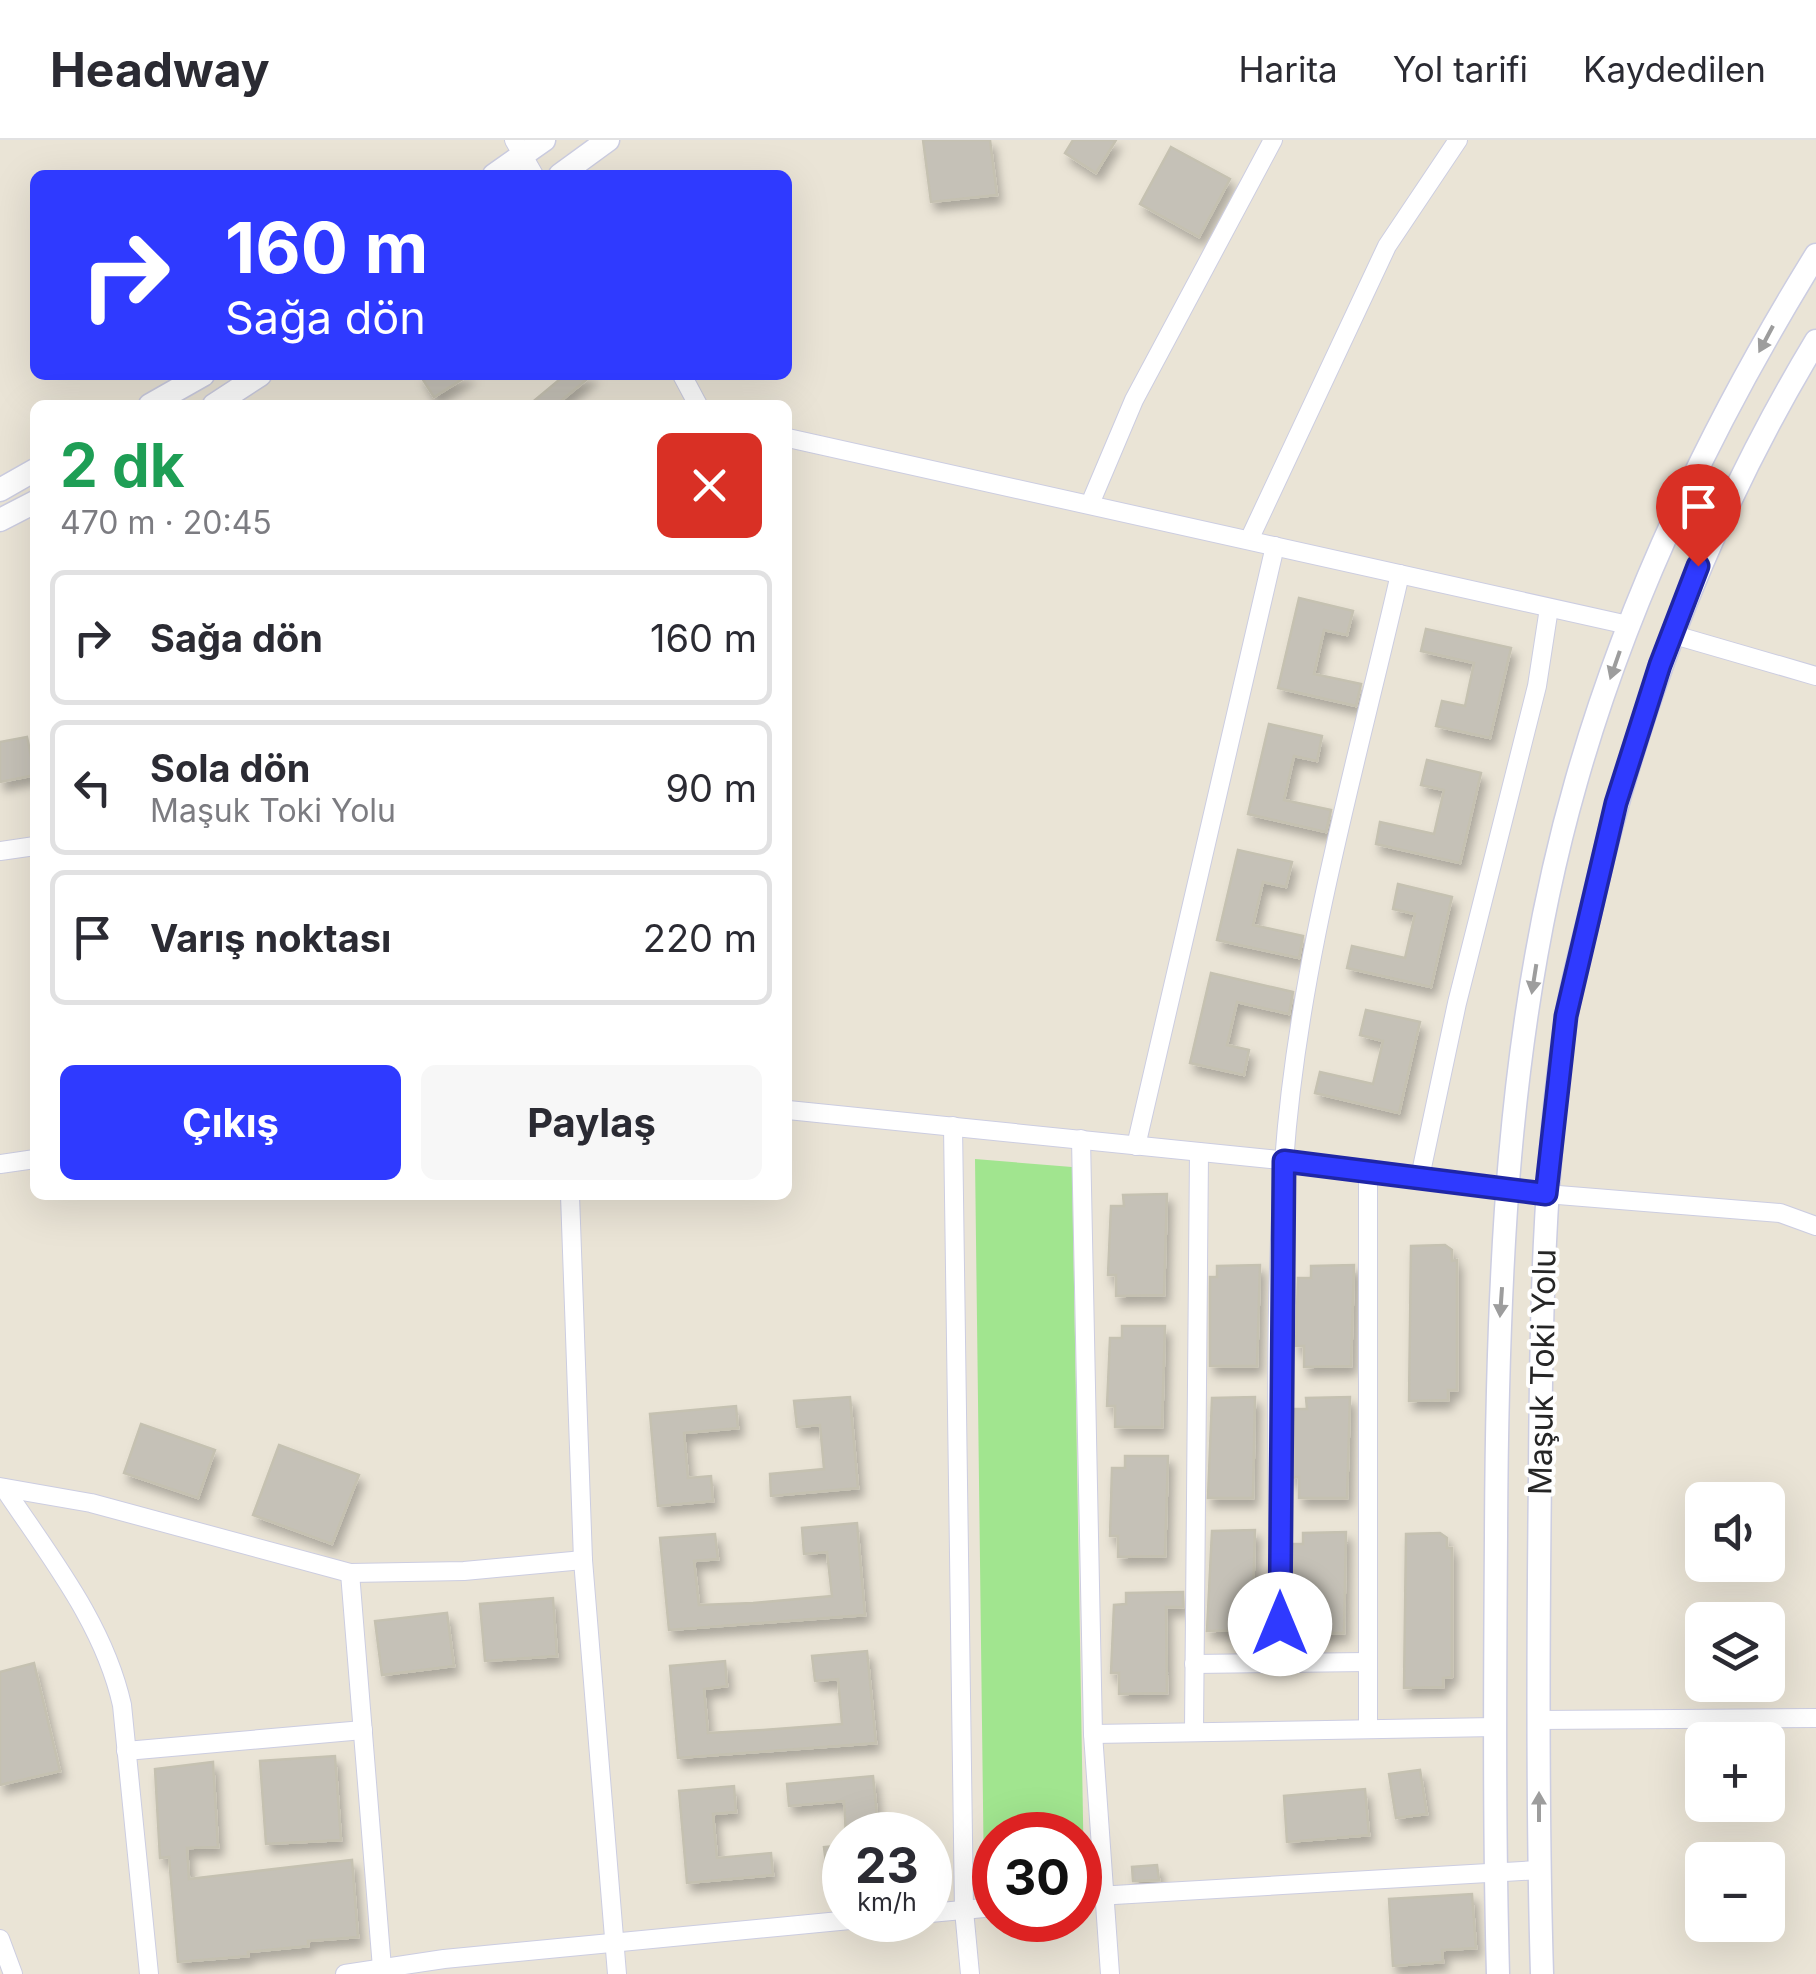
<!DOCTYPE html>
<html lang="tr">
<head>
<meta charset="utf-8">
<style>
  :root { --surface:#fff; --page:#f7f7f7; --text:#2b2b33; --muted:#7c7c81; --line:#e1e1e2; --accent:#2f3aff }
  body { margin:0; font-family:Inter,sans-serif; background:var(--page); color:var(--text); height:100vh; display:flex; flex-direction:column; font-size:38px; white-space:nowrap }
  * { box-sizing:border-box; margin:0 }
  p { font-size:32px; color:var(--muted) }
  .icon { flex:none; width:55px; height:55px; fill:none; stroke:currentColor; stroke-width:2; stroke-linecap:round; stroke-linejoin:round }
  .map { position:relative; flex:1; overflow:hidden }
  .details { position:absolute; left:30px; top:260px; width:762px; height:800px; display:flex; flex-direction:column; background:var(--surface); border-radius:15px; box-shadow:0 10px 40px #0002 }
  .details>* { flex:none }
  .banner { position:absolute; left:30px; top:30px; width:762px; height:210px; border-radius:15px; box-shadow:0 10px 40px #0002; background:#2f3aff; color:#fff; overflow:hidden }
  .tools { position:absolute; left:1685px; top:1342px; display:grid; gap:20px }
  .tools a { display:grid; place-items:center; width:100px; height:100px; border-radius:15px; background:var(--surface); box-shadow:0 10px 40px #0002; font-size:50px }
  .speed { position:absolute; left:822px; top:1672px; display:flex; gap:20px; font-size:50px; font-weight:700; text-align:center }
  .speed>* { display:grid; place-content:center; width:130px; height:130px; border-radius:50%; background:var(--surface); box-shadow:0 10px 40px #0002; line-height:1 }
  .speed small { font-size:25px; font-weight:400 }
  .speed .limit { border:15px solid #d22; background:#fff; color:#111 }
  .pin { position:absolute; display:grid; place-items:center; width:85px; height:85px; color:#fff; margin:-102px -42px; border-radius:50% 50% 50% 0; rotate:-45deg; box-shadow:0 0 10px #0007 }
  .pin .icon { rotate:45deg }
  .me { position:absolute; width:110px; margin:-55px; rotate:0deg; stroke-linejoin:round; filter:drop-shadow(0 0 8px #0008) }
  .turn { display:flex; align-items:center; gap:35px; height:210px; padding:0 30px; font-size:45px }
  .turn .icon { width:130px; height:130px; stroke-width:2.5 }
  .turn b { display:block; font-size:70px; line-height:85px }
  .round { display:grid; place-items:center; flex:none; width:105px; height:105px; border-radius:15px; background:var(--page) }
  .overview { display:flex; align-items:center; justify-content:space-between; height:170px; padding:0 30px }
  h1 { font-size:60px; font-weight:700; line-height:75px; color:#1e9e55 }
  .primary-button { display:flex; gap:20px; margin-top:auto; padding:20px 30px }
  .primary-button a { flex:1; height:115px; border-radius:15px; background:var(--accent); color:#fff; font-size:40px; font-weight:700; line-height:115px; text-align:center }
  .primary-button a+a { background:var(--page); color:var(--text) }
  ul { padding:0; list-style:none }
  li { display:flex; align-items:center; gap:30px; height:135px; margin:0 20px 15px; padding:0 10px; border:5px solid var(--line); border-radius:15px }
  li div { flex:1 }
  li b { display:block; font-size:38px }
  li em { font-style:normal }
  header { display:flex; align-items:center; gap:60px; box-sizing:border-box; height:140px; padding:0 50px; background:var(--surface); border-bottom:2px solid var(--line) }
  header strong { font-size:48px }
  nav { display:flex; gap:55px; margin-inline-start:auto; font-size:35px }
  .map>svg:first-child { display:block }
</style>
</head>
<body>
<header>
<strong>Headway</strong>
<nav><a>Harita</a><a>Yol tarifi</a><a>Kaydedilen</a></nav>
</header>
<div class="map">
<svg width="1816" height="1834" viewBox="0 0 1816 1834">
  <defs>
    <filter id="shadow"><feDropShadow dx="4.5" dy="8" stdDeviation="5" flood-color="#0004"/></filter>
  </defs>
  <rect width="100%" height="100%" fill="#eae4d6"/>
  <!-- green -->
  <path fill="#a1e58f" d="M975,1019L1072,1027L1084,1738H1080V1695H995V1744L984,1745Z"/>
  <!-- building -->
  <g fill="#c5c1b7" stroke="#c5c1b1" stroke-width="2.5" filter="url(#shadow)">
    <path d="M923,0H990L997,55L931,62Z"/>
    <path d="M1073,0H1116L1096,33L1065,13Z"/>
    <path d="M1171,7L1230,39L1199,97L1140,64Z"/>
    <path d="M420,235H469L434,257Z"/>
    <path d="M565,235H592L556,265H529Z"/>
    <path d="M1299,458L1353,471L1347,495L1324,490L1314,534L1361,544L1356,566L1278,548Z"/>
    <path d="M1426,489L1511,508L1490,598L1436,586L1442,561L1465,566L1474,523L1421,511Z"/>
    <path d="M1269,584L1322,596L1317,621L1294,616L1284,660L1331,670L1326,692L1248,674Z"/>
    <path d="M27,597L35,635L0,642V602Z"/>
    <path d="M1427,620L1481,633L1460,723L1376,704L1380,682L1434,694L1444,650L1421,645Z"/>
    <path d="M1238,710L1292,722L1286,747L1263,742L1253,785L1303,796L1299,818L1217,800Z"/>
    <path d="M1398,744L1452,757L1431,847L1347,828L1352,806L1405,818L1415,774L1393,769Z"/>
    <path d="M1211,833L1293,852L1289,874L1237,862L1227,905L1249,910L1244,935L1190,923Z"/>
    <path d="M1366,870L1420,882L1399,973L1315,953L1320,932L1373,944L1383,901L1360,895Z"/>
    <path d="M1167,1054L1164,1155L1116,1156V1135H1108L1111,1066H1124L1123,1055Z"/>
    <path d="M1445,1105L1452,1110V1121L1457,1120V1250H1448V1260L1409,1261L1411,1106Z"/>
    <path d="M1260,1125L1257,1226H1210V1137H1217V1126Z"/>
    <path d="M1354,1125L1351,1226L1304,1227V1206H1296L1298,1138H1311V1126Z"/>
    <path d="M1122,1186H1165L1162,1287H1115V1266H1107L1110,1198H1122Z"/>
    <path d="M850,1257L858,1348L771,1356L770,1334L824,1329L820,1285L797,1287L794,1261Z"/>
    <path d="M1255,1257L1253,1358H1208L1212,1258Z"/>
    <path d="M1350,1257L1347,1358H1299V1337L1291,1338L1294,1269H1307L1306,1258Z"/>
    <path d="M736,1266L738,1288L684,1293L688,1338L711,1336L713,1361L658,1366L650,1274Z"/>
    <path d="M141,1284L215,1310L198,1358L124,1333Z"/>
    <path d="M279,1305L359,1335L332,1404L253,1375Z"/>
    <path d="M1125,1316H1168L1165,1416L1118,1417V1396H1110L1112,1328H1125Z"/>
    <path d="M857,1383L865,1475L669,1490L660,1398L715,1394L718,1419L694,1421L699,1465L753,1463L832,1456L827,1412L804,1414L802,1388Z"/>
    <path d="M1255,1390L1252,1490L1207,1491L1212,1391Z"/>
    <path d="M1346,1392L1344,1493H1296L1291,1404H1303V1393Z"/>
    <path d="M1440,1393L1447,1398V1408H1452V1537L1443,1538V1547L1404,1548L1406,1394Z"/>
    <path d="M1183,1452V1467H1166L1167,1553L1119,1554V1533H1111L1114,1465L1126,1464V1453Z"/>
    <path d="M553,1458L557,1516L485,1521L480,1464Z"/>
    <path d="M447,1473L454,1526L382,1535L375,1481Z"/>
    <path d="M867,1511L876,1603L678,1618L670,1526L725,1521L727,1546L704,1549L708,1593L763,1590L842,1584L838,1539L815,1541L812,1516Z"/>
    <path d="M34,1523L60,1631L0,1645V1532Z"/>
    <path d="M335,1616L341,1700L266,1704L260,1621Z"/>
    <path d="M213,1622L218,1707L187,1708L189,1739L352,1720L358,1797L308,1801V1806L248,1812V1816L178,1822L169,1717L160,1718L155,1629Z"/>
    <path d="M1420,1630L1427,1674L1396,1678L1389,1634Z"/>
    <path d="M873,1636L879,1695H846L844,1661L789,1666L787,1644Z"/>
    <path d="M734,1646L736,1672L713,1674L717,1718L771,1713L773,1735L687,1743L679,1651Z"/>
    <path d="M1365,1649L1369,1695L1287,1702L1284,1656Z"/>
    <path d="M845,1705V1731L827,1733L824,1707Z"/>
    <path d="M1157,1725L1159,1740L1133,1741L1132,1727Z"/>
    <path d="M1472,1754L1476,1808L1442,1810L1443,1822L1393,1826L1389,1759Z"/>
  </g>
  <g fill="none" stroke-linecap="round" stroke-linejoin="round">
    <defs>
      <g id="street">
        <path d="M514,0L534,35"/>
        <path d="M682,235L698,265"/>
        <path d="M788,298L1628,485"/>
        <path d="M1090,364L1134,260L1273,0"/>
        <path d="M1249,400L1387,106L1458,0"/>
        <path d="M1671,494L1816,536"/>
        <path d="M0,711L35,706"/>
        <path d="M788,970L1368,1029L1546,1054L1780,1073L1816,1086"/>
        <path d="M953,986L964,1770L970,1834"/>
        <path d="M1081,999L1093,1594L1110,1834"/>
        <path d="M1136,1006L1275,406"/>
        <path d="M0,1024L35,1019"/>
        <path d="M1368,1029V1585"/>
        <path d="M1420,1037L1457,863L1537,546L1549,468"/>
        <path d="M570,1055L583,1420L617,1834"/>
        <path d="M0,1347L91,1363L350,1433L464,1431L583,1420"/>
        <path d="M4,1348C50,1417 104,1484 122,1565L149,1834"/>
        <path d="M350,1433L382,1828"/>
        <path d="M1280,1523L1368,1522"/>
        <path d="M1194,1524L1280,1523C1278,1356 1273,1188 1284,1022C1298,823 1356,627 1400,434"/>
        <path d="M1538,1580L1816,1578"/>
        <path d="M1194,1591L1199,1012"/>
        <path d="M1093,1594L1495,1587"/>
        <path d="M126,1611L363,1590"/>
        <path d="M1080,1757L1539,1730"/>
        <path d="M930,1773L995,1767"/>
        <path d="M0,1799L13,1834"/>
        <path d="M345,1834L444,1819L850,1780"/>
      </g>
      <g id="secondary">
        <path d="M494,35L544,0"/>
        <path d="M560,35L608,0"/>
        <path d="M150,265L203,235"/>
        <path d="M214,265L260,235"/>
        <path d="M0,350L35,330"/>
        <path d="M0,380L35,362"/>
        <path d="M1498,1834C1494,1688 1495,1542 1496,1396C1497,1144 1506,886 1576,642C1629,455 1714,280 1816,115"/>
        <path d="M1542,1834C1537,1668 1538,1501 1540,1335C1541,1182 1543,1031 1566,879C1572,838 1585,797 1594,756C1640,558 1711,375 1816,201"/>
      </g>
    </defs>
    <!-- street casing -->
    <use href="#street" stroke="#cccde1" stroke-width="20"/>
    <!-- secondary casing -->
    <use href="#secondary" stroke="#cccde1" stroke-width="25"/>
    <!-- street -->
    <use href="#street" stroke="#fff" stroke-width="18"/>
    <!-- secondary -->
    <use href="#secondary" stroke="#fff" stroke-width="22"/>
  </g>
  <!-- one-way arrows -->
  <defs><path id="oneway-solid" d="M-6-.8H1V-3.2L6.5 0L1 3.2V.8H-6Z" transform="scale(2.5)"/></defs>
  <g fill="#9d9d9d">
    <use href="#oneway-solid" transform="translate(1766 199) rotate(118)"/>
    <use href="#oneway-solid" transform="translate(1615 525) rotate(109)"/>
    <use href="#oneway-solid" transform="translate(1534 839) rotate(99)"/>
    <use href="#oneway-solid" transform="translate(1501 1162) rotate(94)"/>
    <use href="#oneway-solid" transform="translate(1539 1667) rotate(-90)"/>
  </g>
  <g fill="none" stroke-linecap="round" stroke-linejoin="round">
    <defs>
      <path id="route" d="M1280,1484L1284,1021L1546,1054L1566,876L1616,663L1660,525L1698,426"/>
    </defs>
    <!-- route casing -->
    <use href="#route" stroke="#1f26a6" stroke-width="25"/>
    <!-- route -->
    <use href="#route" stroke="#2f3aff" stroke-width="18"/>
  </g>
  <g text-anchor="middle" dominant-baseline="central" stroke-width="8" stroke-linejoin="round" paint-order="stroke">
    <!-- street labels -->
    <g font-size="32" fill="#262626" stroke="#fff">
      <text transform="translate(1542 1232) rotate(-89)">Maşuk Toki Yolu</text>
    </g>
  </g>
</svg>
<div class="tools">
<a><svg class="icon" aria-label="sound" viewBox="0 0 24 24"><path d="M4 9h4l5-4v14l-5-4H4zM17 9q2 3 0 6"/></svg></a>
<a><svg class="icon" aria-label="layers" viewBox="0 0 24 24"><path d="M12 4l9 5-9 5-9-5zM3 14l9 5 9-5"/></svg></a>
<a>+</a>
<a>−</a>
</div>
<div class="speed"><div>23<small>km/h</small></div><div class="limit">30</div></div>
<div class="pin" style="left:1698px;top:426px;background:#d93025"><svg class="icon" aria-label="arrive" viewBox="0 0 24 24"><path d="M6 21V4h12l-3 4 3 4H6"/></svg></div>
<svg class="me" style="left:1280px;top:1484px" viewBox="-20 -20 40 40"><circle r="19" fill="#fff"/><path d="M0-13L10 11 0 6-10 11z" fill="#2f3aff"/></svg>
<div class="banner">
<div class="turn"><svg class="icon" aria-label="right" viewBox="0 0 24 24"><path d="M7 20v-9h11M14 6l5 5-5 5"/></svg><div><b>160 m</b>Sağa dön</div></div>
</div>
<section class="details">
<div class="overview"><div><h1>2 dk</h1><p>470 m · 20:45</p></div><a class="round" style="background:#d93025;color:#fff"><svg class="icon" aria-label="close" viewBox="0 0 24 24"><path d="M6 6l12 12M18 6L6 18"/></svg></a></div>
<ul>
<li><svg class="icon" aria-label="right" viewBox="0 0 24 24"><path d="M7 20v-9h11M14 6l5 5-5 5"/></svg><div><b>Sağa dön</b></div><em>160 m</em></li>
<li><svg class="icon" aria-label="left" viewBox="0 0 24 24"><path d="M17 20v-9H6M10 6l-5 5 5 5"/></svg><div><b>Sola dön</b><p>Maşuk Toki Yolu</p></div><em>90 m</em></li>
<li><svg class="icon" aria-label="arrive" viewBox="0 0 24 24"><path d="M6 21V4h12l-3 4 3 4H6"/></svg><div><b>Varış noktası</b></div><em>220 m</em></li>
</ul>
<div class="primary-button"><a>Çıkış</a><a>Paylaş</a></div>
</section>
</div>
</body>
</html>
